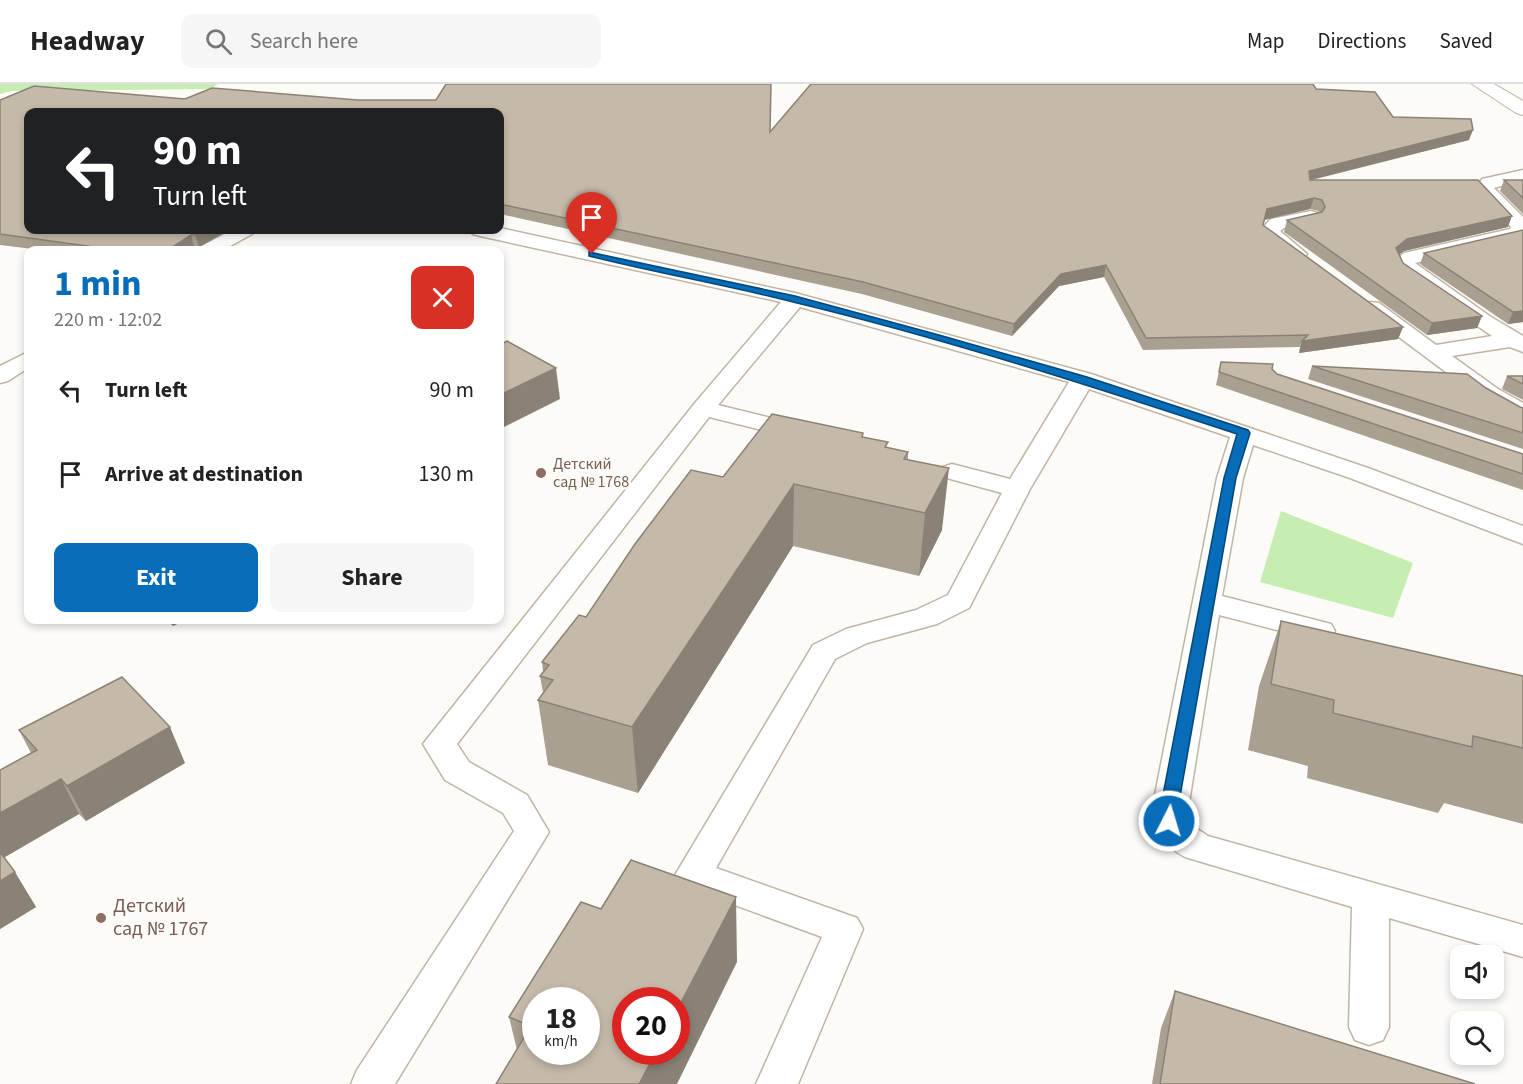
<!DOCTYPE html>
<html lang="en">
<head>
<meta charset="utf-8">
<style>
  :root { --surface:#fff; --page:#f6f6f6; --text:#222; --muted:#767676; --line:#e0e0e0; --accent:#076db9 }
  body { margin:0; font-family:"Source Sans 3",sans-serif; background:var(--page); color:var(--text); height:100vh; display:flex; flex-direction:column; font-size:22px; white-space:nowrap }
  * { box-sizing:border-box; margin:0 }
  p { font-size:20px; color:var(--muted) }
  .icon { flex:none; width:33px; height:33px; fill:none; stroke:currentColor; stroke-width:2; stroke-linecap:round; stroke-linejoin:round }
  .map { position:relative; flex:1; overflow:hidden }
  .panel { position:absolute; left:24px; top:162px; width:480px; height:378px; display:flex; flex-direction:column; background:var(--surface); border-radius:12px; box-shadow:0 3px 9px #0003 }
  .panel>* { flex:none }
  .guide { position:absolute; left:24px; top:24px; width:480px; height:126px; border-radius:12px; box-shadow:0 3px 9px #0003; background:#202124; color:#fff; overflow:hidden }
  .fabs { position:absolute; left:1450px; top:861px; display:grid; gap:12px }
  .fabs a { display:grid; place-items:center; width:54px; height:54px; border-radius:12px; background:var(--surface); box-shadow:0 3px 9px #0003; font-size:30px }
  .speed { position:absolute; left:522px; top:903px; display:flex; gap:12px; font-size:30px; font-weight:700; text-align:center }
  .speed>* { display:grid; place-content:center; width:78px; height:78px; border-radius:50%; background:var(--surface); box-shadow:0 3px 9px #0003; line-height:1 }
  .speed small { font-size:15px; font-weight:400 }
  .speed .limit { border:9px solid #d22; background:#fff; color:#111 }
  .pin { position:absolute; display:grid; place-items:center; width:51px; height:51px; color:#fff; margin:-62px -26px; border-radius:50% 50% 50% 0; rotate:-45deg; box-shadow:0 0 6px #0007 }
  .pin .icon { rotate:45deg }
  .me { position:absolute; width:66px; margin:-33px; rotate:5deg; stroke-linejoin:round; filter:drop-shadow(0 0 4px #0008) }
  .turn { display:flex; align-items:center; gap:21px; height:126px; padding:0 30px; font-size:27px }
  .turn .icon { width:78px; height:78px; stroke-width:2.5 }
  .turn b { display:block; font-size:42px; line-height:51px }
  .round { display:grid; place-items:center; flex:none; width:63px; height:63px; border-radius:12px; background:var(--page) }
  .overview { display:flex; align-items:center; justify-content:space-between; height:102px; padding:0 30px }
  h1 { font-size:36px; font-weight:700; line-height:45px; color:var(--accent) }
  .button { display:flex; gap:12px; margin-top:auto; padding:12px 30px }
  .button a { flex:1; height:69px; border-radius:12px; background:var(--accent); color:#fff; font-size:24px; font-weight:700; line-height:69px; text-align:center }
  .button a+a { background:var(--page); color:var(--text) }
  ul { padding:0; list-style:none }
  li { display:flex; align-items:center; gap:18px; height:84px; padding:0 30px }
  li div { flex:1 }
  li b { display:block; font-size:22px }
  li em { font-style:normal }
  header { display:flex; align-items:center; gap:36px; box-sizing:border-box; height:84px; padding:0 30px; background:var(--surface); border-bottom:2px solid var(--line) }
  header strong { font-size:28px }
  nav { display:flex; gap:33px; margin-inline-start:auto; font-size:21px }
  .search { width:420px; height:54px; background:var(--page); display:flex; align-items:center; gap:15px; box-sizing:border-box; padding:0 21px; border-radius:12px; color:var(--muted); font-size:22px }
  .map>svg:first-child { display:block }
</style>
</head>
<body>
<header>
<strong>Headway</strong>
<div class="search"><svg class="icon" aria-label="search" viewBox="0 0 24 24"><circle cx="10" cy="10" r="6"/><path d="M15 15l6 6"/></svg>Search here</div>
<nav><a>Map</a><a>Directions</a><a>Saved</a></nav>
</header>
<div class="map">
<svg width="1523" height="1000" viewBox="0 0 1523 1000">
  <rect width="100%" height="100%" fill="#fdfbf7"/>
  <!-- green -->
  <g fill="#c6edb2">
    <path d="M0,0H218L210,5L11,7L0,10Z"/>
    <path d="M1281,427L1413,479L1393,534L1260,498Z"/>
  </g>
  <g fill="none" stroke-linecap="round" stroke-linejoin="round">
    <defs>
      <g id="lane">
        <path d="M1523,86V96L1494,104L1523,133V154L1415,179L1491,233L1523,252V268L1510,263L1452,272L1498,305L1523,319V336L1515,334L1482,315L1360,224L1363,219L1371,218L1379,219L1436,261L1492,252L1400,189L1394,177L1404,169L1510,145L1511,143L1475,105L1482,95Z"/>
        <path d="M1311,127L1318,129L1320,133L1318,137L1284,144L1280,147L1307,170L1304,174H1290L1261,150L1260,146L1271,135Z"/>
        <path d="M500,144L795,209L1091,290L1368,384L1523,442V460L1350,394L1253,361L1243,394L1222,512L1331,540L1335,547L1331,554L1320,557L1219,531L1188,725L1190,740L1208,752L1523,841V873L1389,834V943L1383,956L1369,961L1355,956L1349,943L1352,823L1185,773C1161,760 1152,743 1154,716L1217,394L1230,353L1089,305L1030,405L969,524L937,540L867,559L835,575L716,784L857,834L863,845L798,1000H756L822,853L680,801L675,791L813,561L846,545L916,526L948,511L1002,409L943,393L939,388L943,383L952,380L1010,395L1069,298L800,223L718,321L812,344L815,349L812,354L803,356L709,333L457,660L469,678L527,711L549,748L395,1000H351L357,986L514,747L503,729L445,696L423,660L695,319L781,218L480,152L473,150L470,146Z"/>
        <path d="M232,146H255L252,150L223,166H199L202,162Z"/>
        <path d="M28,268V284L8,297L0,299V282Z"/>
      </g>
      <path id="secondary" d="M1472,0H1494L1523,17V31L1516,29Z"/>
    </defs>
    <!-- lane casing -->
    <use href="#lane" stroke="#c0b5a5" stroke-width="3"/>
    <!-- secondary casing -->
    <use href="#secondary" stroke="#c0b5a5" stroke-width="2"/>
    <!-- lane -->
    <use href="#lane" fill="#fff" fill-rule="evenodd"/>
    <!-- secondary -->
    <use href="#secondary" fill="#fff" fill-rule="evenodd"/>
  </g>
  <!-- wall -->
  <g fill="#a9a091">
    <path d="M1316,5L1393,33L1469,56L1312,96L1508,143L1404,167L1399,170L1403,179L1482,232L1477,244L1427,251L1284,148L1287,136L1319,129V127L1310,125L1264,136L1263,141L1403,243L1398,255L1299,269L1300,263L1143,266L1104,193L1059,202L1012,252L862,210L500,130V28H28L229,146L199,163L194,162L188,166H41L0,161V16L185,15L358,16L770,48Z"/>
    <path d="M1504,96H1523V130L1500,107Z"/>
    <path d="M1523,146V238L1508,240L1420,180L1424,169Z"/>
    <path d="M1221,278L1272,285L1277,290L1523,370V406L1216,301Z"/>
    <path d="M1312,282L1486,304L1520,323L1523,324V365L1308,295Z"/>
    <path d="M1507,292H1523V316L1502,305Z"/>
    <path d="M863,349V353L887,364L908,368V375L942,446L919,492L793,462L638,709L548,681L538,616L543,609L540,592L543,588L542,578L586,533Z"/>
    <path d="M166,536H185L173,542Z"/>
    <path d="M1281,537L1523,592V740L1444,719L1438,729L1307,694L1308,682L1248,666L1259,602Z"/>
    <path d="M19,646L185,679L86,737L79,730L4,773L36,823L0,845V686L31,669Z"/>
    <path d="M737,878L517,966L509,933Z"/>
    <path d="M1175,907L1475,1000H1152L1161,944Z"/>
  </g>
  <!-- shaded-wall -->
  <g fill="#8a8276">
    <path d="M1473,46L1469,56L1306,97L1309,87Z"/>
    <path d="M1314,114L1310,125L1264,136L1267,125Z"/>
    <path d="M1512,132L1508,143L1404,167L1393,175L1396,164L1407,155Z"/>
    <path d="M206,146H229L199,163L195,151Z"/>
    <path d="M191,151L194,162L188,166H168Z"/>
    <path d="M1106,181L1104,193L1059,202L1012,252L1014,240L1061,190Z"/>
    <path d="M1523,227V238L1508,240L1513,228Z"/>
    <path d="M1482,232L1477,244L1427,251L1432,239Z"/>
    <path d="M1403,243L1398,255L1299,269L1302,257Z"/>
    <path d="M556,284L560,315L500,345V311Z"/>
    <path d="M949,384L942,446L919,492L925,429Z"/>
    <path d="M794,400L793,462L638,709L632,643Z"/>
    <path d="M170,536H185L173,542Z"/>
    <path d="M170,643L185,679L86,737L67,702Z"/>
    <path d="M61,695L79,730L0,776V729Z"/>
    <path d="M15,788L36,823L0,845V797Z"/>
    <path d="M736,813L737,878L677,1000H639L656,968H676V928Z"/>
  </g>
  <!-- building -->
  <g fill="#c5baa9" stroke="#8a8276" stroke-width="1.5" fill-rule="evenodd">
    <path d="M446,0H771L770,48L811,0H1313L1316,5L1375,8L1393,33L1471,35L1473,46L1309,87L1310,96H1478L1512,132L1407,155L1396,164L1403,179L1482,232L1432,239L1287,136L1322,128L1325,123L1322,116L1314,114L1267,125L1263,141L1403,243L1302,257L1308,251L1146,254L1106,181L1061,190L1014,240L863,198L500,120V28H28V146H206L195,151H191L168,166H116L0,150V16L34,2L185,15L212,4L358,16H436Z"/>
    <path d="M1504,96H1523V114Z"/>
    <path d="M1523,146V227L1513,228L1424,169Z"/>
    <path d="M507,257L556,284L500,311V261Z"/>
    <path d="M1221,278L1273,280L1272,285L1277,290L1523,370V390L1219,288Z"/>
    <path d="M1312,282L1467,290L1486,304L1520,323L1523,324V349Z"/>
    <path d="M1507,292H1523V300Z"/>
    <path d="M772,330L863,349L862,353L888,358L885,363L908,368L904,375L949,384L925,429L794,400L632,643L538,616L553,596L540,592L549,581L542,578L579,531L586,533L635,460L691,386L723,393Z"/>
    <path d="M1281,537L1523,592V664L1473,652L1472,663L1333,629L1334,616L1271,600Z"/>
    <path d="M122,593L170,643L67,702L61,695L0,729V686L37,666L19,646Z"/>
    <path d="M0,768L15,788L0,797Z"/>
    <path d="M631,776L736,813L676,928V916H626V968H656L639,1000H496L531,942L509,933L581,818L601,825ZM536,916H586V968H536Z"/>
    <path d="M1175,907L1475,1000H1160Z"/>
  </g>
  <!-- route -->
  <path fill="#076db9" stroke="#054778" stroke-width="1.5" d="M589,168L795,212L939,251L1087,293L1248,346L1250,349L1236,394L1175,741L1169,743L1164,741L1161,737L1162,716L1224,394L1237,350C1091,302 943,254 793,218C726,201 657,189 589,172Z"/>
  <!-- markers -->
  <g fill="#8d6e63" stroke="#fdfbf7" stroke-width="2">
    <circle cx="541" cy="389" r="6"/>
    <circle cx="101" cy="834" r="6"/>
  </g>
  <g text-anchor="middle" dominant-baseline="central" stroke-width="5" stroke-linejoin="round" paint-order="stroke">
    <!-- education labels -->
    <g font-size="16" fill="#785e54" stroke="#fdfbf7" text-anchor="start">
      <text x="553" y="380">Детский<tspan x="553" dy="18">сад № 1768</tspan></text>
    </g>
    <!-- near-education labels -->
    <g font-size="20" fill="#785e54" stroke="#fdfbf7" text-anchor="start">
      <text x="113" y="822">Детский<tspan x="113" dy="23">сад № 1767</tspan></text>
    </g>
  </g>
</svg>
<div class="fabs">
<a><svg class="icon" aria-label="sound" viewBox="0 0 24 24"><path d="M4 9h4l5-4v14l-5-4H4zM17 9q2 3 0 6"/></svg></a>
<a><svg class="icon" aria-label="search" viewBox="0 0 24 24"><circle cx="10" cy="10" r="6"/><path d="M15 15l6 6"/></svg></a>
</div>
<div class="speed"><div>18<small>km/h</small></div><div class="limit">20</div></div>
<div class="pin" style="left:592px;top:170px;background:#d93025"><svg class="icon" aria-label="arrive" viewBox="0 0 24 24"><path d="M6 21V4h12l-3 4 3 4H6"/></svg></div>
<svg class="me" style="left:1169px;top:737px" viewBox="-20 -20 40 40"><circle r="17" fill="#076db9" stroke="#fff" stroke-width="3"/><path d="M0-11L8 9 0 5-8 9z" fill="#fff"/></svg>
<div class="guide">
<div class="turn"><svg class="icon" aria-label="left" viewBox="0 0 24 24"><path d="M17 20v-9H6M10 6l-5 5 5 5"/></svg><div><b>90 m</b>Turn left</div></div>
</div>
<section class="panel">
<div class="overview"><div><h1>1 min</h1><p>220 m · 12:02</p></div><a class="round" style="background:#d93025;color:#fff"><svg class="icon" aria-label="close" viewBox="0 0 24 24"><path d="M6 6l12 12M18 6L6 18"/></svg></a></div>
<ul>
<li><svg class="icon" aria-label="left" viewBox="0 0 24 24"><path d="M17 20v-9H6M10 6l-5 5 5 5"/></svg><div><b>Turn left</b></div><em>90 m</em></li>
<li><svg class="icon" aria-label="arrive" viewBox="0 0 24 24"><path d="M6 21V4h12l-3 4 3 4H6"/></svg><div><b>Arrive at destination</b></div><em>130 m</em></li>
</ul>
<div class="button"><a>Exit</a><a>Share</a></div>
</section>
</div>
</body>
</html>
